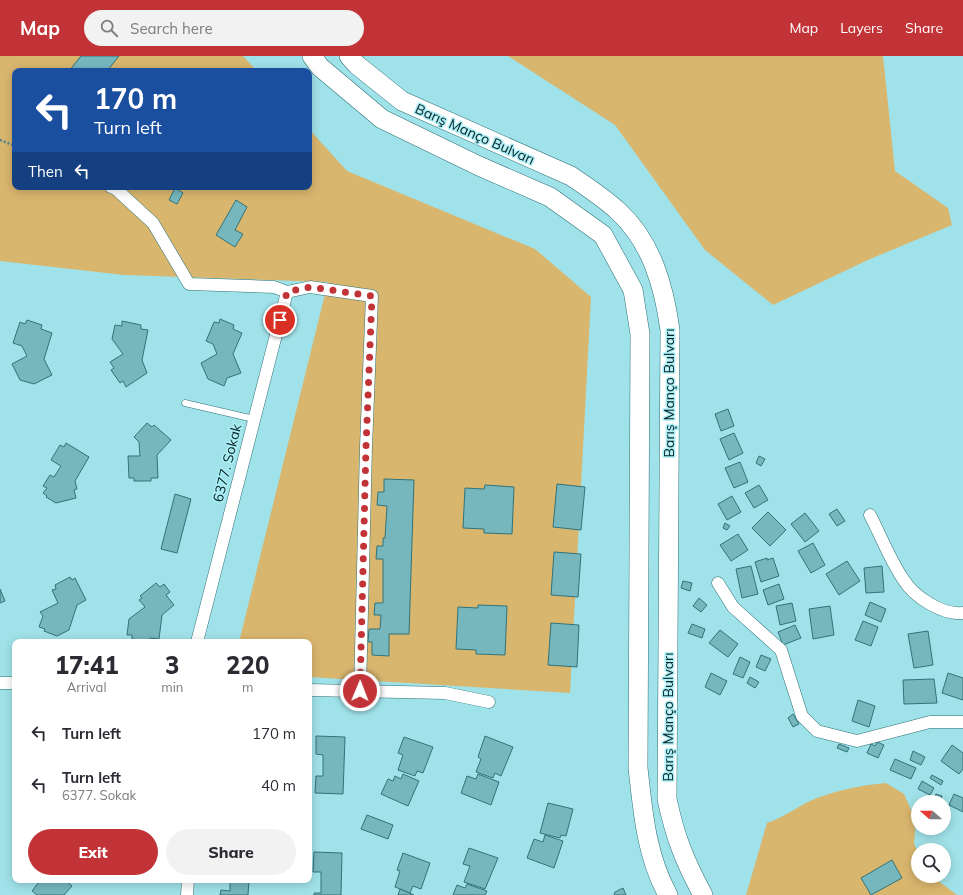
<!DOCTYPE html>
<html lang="en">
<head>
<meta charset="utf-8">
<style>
  :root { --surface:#fff; --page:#f2f2f3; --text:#2b2b33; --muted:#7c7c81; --accent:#c23337 }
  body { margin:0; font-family:Mulish,sans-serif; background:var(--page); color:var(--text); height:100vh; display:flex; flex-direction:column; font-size:15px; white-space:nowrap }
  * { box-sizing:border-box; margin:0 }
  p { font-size:13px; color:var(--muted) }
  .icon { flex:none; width:22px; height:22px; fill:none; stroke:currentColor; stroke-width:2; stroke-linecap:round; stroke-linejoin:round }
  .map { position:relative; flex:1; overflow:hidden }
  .side { position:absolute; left:12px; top:583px; width:300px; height:244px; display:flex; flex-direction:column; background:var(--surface); border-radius:8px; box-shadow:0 2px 10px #0003 }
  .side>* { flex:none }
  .guide { position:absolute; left:12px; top:12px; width:300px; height:122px; border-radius:8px; box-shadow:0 2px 10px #0003; background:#1a4fa0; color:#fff; overflow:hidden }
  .needle { width:26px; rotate:291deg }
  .fabs { position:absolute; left:911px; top:739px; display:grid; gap:8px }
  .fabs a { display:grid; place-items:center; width:40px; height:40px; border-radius:50%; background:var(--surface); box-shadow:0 2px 10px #0003; font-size:20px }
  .pin { position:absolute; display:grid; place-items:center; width:34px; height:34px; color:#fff; margin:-17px; border:2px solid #fff; border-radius:50%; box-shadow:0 1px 4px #0007 }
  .me { position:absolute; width:44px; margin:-22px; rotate:1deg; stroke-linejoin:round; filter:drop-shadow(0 0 3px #0008) }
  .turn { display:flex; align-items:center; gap:14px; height:84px; padding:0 16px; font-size:18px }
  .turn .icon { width:52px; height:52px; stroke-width:2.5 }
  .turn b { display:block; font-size:28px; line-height:34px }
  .then { display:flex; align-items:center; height:38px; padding:0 16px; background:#0003; gap:8px; font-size:15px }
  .eta { display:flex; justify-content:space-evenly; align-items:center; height:68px; text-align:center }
  .eta b { font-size:24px; font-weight:800; line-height:28px }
  .button { display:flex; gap:8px; margin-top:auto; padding:8px 16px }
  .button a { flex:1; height:46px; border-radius:24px; background:var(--accent); color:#fff; font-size:16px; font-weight:800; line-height:46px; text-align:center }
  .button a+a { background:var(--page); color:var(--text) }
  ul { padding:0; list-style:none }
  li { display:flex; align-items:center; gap:12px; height:52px; padding:0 16px }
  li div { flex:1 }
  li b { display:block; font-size:15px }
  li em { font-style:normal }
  header { display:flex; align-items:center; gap:24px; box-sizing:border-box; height:56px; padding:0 20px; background:var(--accent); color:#fff }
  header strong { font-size:19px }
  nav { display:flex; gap:22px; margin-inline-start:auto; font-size:14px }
  .search { width:280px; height:36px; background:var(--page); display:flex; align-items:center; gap:10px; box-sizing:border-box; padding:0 14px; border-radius:22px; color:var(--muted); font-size:15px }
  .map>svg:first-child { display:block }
</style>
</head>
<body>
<header>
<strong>Map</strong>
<div class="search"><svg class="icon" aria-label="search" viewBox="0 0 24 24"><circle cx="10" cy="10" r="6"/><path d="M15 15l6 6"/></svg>Search here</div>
<nav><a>Map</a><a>Layers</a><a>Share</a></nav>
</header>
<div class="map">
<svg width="963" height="839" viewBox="0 0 963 839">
  <rect width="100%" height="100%" fill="#a0e2e9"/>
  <!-- green -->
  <g fill="#d9b66e">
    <path d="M0,0H243L257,15H15V131H309V73L347,115L535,193L591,241L570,637L309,621V586H239L328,226L124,219L0,205Z"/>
    <path d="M508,0H883L895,115L948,152L952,169L870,203L773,249L705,194L615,69Z"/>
    <path d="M886,727L904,738L916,765L914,788L918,796V820H932L957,839H746L767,767C785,761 799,749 817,742C839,734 862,729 886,727Z"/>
  </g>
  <!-- building -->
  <g fill="#76b7be" stroke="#317379">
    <path d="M81,0H119L107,15H69Z"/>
    <path d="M175,132L183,137L177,148L169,144Z"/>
    <path d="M236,144L247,151L235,174L243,178L235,191L216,179Z"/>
    <path d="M220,263L234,269L233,273L242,277L233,298L241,317L227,322L224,330L208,323L201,307L217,298L213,288L206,285L214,266L219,267Z"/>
    <path d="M27,264L42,269L41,273L52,277L44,303L52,319L34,328L20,324L12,308L27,300L22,290L13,287L20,266L25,268Z"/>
    <path d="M122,265L141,269V273L148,274L142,304L147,317L126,331L123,325L120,327L111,314L114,312L110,306L123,298L112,283L115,269L122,270Z"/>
    <path d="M728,353L734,370L721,375L715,358Z"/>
    <path d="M147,367L152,371L154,369L171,384L157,399L158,422H151V425H134V422H129L128,400H140L139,386L134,381Z"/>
    <path d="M734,377L743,397L729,404L720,383Z"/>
    <path d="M66,387L89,401L75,425L77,433L74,434L76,442L56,447L46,441L47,440L43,437L47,432L43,430L50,419L54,421L61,410L51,404L60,389L64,391Z"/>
    <path d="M759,400L765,403L761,410L756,407Z"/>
    <path d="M740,406L748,426L734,432L725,412Z"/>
    <path d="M384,423L414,424L409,578H389V600L372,599V586H368L369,573H380L381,559H374L375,547H383V503H376L377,490H383V482H385L387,450L377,449L378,436H384Z"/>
    <path d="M557,428L585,431L581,474L553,471Z"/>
    <path d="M485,429L514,431L512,478L484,477V473L463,472L465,432L484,433Z"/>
    <path d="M759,429L768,444L754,452L745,437Z"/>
    <path d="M175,438L191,443L177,497L161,493Z"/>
    <path d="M732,440L741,456L727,464L718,448Z"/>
    <path d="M837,453L845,465L837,470L829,458Z"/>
    <path d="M768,456L786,474L770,490L752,472Z"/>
    <path d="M805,457L819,475L805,486L791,468Z"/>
    <path d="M725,467L730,470L727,474L723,472Z"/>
    <path d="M738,478L748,494L731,505L720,489Z"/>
    <path d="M813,487L825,509L811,517L798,495Z"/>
    <path d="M554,496L581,498L578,541L551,539Z"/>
    <path d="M767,502V504L773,502L779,520L761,526L755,506Z"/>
    <path d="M847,505L860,525L839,539L826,518Z"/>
    <path d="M751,510L758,538L742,542L736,513Z"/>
    <path d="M882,510L884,536L866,537L864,512Z"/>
    <path d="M70,521L72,524L75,522L86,544L77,549L69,574L57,580L44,575L45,573L39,571L43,560L40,556L58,547L52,534L56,533L55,529Z"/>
    <path d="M683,525L692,527L690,535L681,532Z"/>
    <path d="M156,527L160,531L164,528L170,536L166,539L174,549L162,559L159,583L150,582V586L132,583V579H127L129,563L145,551L139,544L142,542L140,540Z"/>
    <path d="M779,528L784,543L768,549L763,534Z"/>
    <path d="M0,533L5,545L0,547Z"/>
    <path d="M699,542L707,549L701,556L693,550Z"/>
    <path d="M870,546L886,553L881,566L865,559Z"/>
    <path d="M792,547L796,565L780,569L776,550Z"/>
    <path d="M478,549L507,550L505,599L476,598V594L456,593L458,551L478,552Z"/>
    <path d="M830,550L834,579L813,583L809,553Z"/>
    <path d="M863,565L878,571L871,590L855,584Z"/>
    <path d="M551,567L579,569L577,611L548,609Z"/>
    <path d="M692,568L705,573L702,582L688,577Z"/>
    <path d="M795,569L801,582L783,589L778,576Z"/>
    <path d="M720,574L738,588L728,601L709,587Z"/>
    <path d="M928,575L933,609L914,612L908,578Z"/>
    <path d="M761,599L771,603L765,615L756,611Z"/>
    <path d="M740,601L750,606L743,622L733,618Z"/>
    <path d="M711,617L727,625L720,639L705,631Z"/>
    <path d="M948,617L963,622V644L942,637Z"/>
    <path d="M750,621L759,626L755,632L747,627Z"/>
    <path d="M934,623L937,647L904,648L903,624Z"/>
    <path d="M858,644L875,650L869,671L852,665Z"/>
    <path d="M793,658L799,668L793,671L788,662Z"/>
    <path d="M316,680L345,681L343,738L315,737L316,720H323V699L316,698Z"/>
    <path d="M485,680L513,691L501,720L495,717L493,722L476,716L481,703L478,701Z"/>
    <path d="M404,681L433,691L423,717L417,715L415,720L398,714L403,699L398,697Z"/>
    <path d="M877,686L884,689L878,702L867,697L871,688L875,690Z"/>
    <path d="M839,688L849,692L847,696L837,692Z"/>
    <path d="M952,689L963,697V713L959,718L941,705Z"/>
    <path d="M913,695L925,701L921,709L910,704Z"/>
    <path d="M895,703L916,712L911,723L890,714Z"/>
    <path d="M403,718L419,725L408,750L381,738L388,723L393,725L395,720L401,723Z"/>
    <path d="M478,718L499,726L491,749L461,737L467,720L476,723Z"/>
    <path d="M932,719L943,725L941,729L930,722Z"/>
    <path d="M922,725L934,732L930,739L918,733Z"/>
    <path d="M936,738L942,740L940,746L934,744Z"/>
    <path d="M954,738L963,742V756L949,749Z"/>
    <path d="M548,747L573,753L566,780L561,779L560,782L540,777Z"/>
    <path d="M367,759L393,769L388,783L361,773Z"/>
    <path d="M545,779L563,785L554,812L527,802L534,783L543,786Z"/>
    <path d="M469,792L498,802L485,833L464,826L470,810L463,808Z"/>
    <path d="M314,796L342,797L341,839H314V837H321V816H313Z"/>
    <path d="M403,797L430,807L421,833L413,830L410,837L395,831L400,815L397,814Z"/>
    <path d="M892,804L902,822L871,839L861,822Z"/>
    <path d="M67,824L66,825L72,830L64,839H37L32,835L39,826Z"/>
    <path d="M230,824H249L248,839H220L221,834L230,835Z"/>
    <path d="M467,828L487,835L485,839H453L457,829L465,832Z"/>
    <path d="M623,832L626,839H614L615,836Z"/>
    <path d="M400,833L414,839H398Z"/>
  </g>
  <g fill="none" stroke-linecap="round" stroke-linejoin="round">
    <defs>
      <path id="lane" d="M185,347L254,363"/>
      <g id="street">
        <path d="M111,131L116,133L153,167L189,228L274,231L287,236L310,231L372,240L366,391L360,635"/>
        <path d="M870,459C881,480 890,504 903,523C914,541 942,559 963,557"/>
        <path d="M718,527L733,551L781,594L802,660L817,675L857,685L930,666H963"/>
        <path d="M197,586L287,236"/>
        <path d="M0,627H15"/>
        <path d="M309,634L445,637L489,646"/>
        <path d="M187,839L188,824"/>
      </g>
      <g id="primary">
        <path d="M312,0L320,11L382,63L479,110L550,141L603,179L633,234L640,278L638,712C643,756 646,799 668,839"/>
        <path d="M349,0L357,9L402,45L571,120C587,131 604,142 618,155C652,186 664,231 670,274L667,743C675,781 685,806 703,839"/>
      </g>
    </defs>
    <!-- lane casing -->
    <use href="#lane" stroke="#2e7076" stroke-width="7"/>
    <!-- street casing -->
    <use href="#street" stroke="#2e7076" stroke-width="13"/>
    <!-- primary casing -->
    <use href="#primary" stroke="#2e7076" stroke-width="20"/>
    <!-- path -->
    <path stroke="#56858a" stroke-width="2.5" stroke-dasharray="2 2" stroke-linecap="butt" d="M0,84L15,90"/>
    <!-- lane -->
    <use href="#lane" stroke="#fff" stroke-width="6"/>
    <!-- street -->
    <use href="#street" stroke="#fff" stroke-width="12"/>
    <!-- primary -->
    <use href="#primary" stroke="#fff" stroke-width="19"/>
  </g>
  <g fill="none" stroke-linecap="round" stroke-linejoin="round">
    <!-- route -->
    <path stroke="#c23337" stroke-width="7" stroke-dasharray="0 12.6" d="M280,264L287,236L310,231L372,240L366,391L360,635"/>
  </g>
  <g text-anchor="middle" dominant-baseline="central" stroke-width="3" stroke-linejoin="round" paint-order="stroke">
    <!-- street labels -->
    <g font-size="14" fill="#082427" stroke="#adeff6">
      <text transform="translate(475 78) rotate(24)">Barış Manço Bulvarı</text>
      <text transform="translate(669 337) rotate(-90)">Barış Manço Bulvarı</text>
      <text transform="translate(227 407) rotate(-76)">6377. Sokak</text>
      <text transform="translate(668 661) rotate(-90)">Barış Manço Bulvarı</text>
    </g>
  </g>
</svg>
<div class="fabs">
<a><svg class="needle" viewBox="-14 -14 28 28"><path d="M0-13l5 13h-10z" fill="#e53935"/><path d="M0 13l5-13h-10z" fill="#7c7c81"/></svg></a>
<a><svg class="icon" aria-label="search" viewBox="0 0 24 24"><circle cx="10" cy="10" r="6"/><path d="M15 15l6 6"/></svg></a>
</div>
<div class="pin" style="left:280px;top:264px;background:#d93025"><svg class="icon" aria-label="arrive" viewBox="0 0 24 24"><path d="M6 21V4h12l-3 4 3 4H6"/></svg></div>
<svg class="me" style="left:360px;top:635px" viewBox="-20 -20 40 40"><circle r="17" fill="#c23337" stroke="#fff" stroke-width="3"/><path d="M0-11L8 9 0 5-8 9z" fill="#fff"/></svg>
<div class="guide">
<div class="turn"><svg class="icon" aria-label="left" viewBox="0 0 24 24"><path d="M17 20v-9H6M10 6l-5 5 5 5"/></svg><div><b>170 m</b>Turn left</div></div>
<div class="then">Then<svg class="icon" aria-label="left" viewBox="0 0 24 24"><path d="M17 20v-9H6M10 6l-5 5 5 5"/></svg></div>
</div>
<section class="side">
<div class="eta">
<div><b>17:41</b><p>Arrival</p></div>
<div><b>3</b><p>min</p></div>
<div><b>220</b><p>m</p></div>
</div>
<ul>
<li><svg class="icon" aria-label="left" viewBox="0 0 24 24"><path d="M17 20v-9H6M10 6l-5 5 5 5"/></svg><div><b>Turn left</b></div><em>170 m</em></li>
<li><svg class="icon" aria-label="left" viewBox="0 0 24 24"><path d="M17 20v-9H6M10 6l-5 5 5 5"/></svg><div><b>Turn left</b><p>6377. Sokak</p></div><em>40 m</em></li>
</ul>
<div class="button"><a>Exit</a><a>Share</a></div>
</section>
</div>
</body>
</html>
